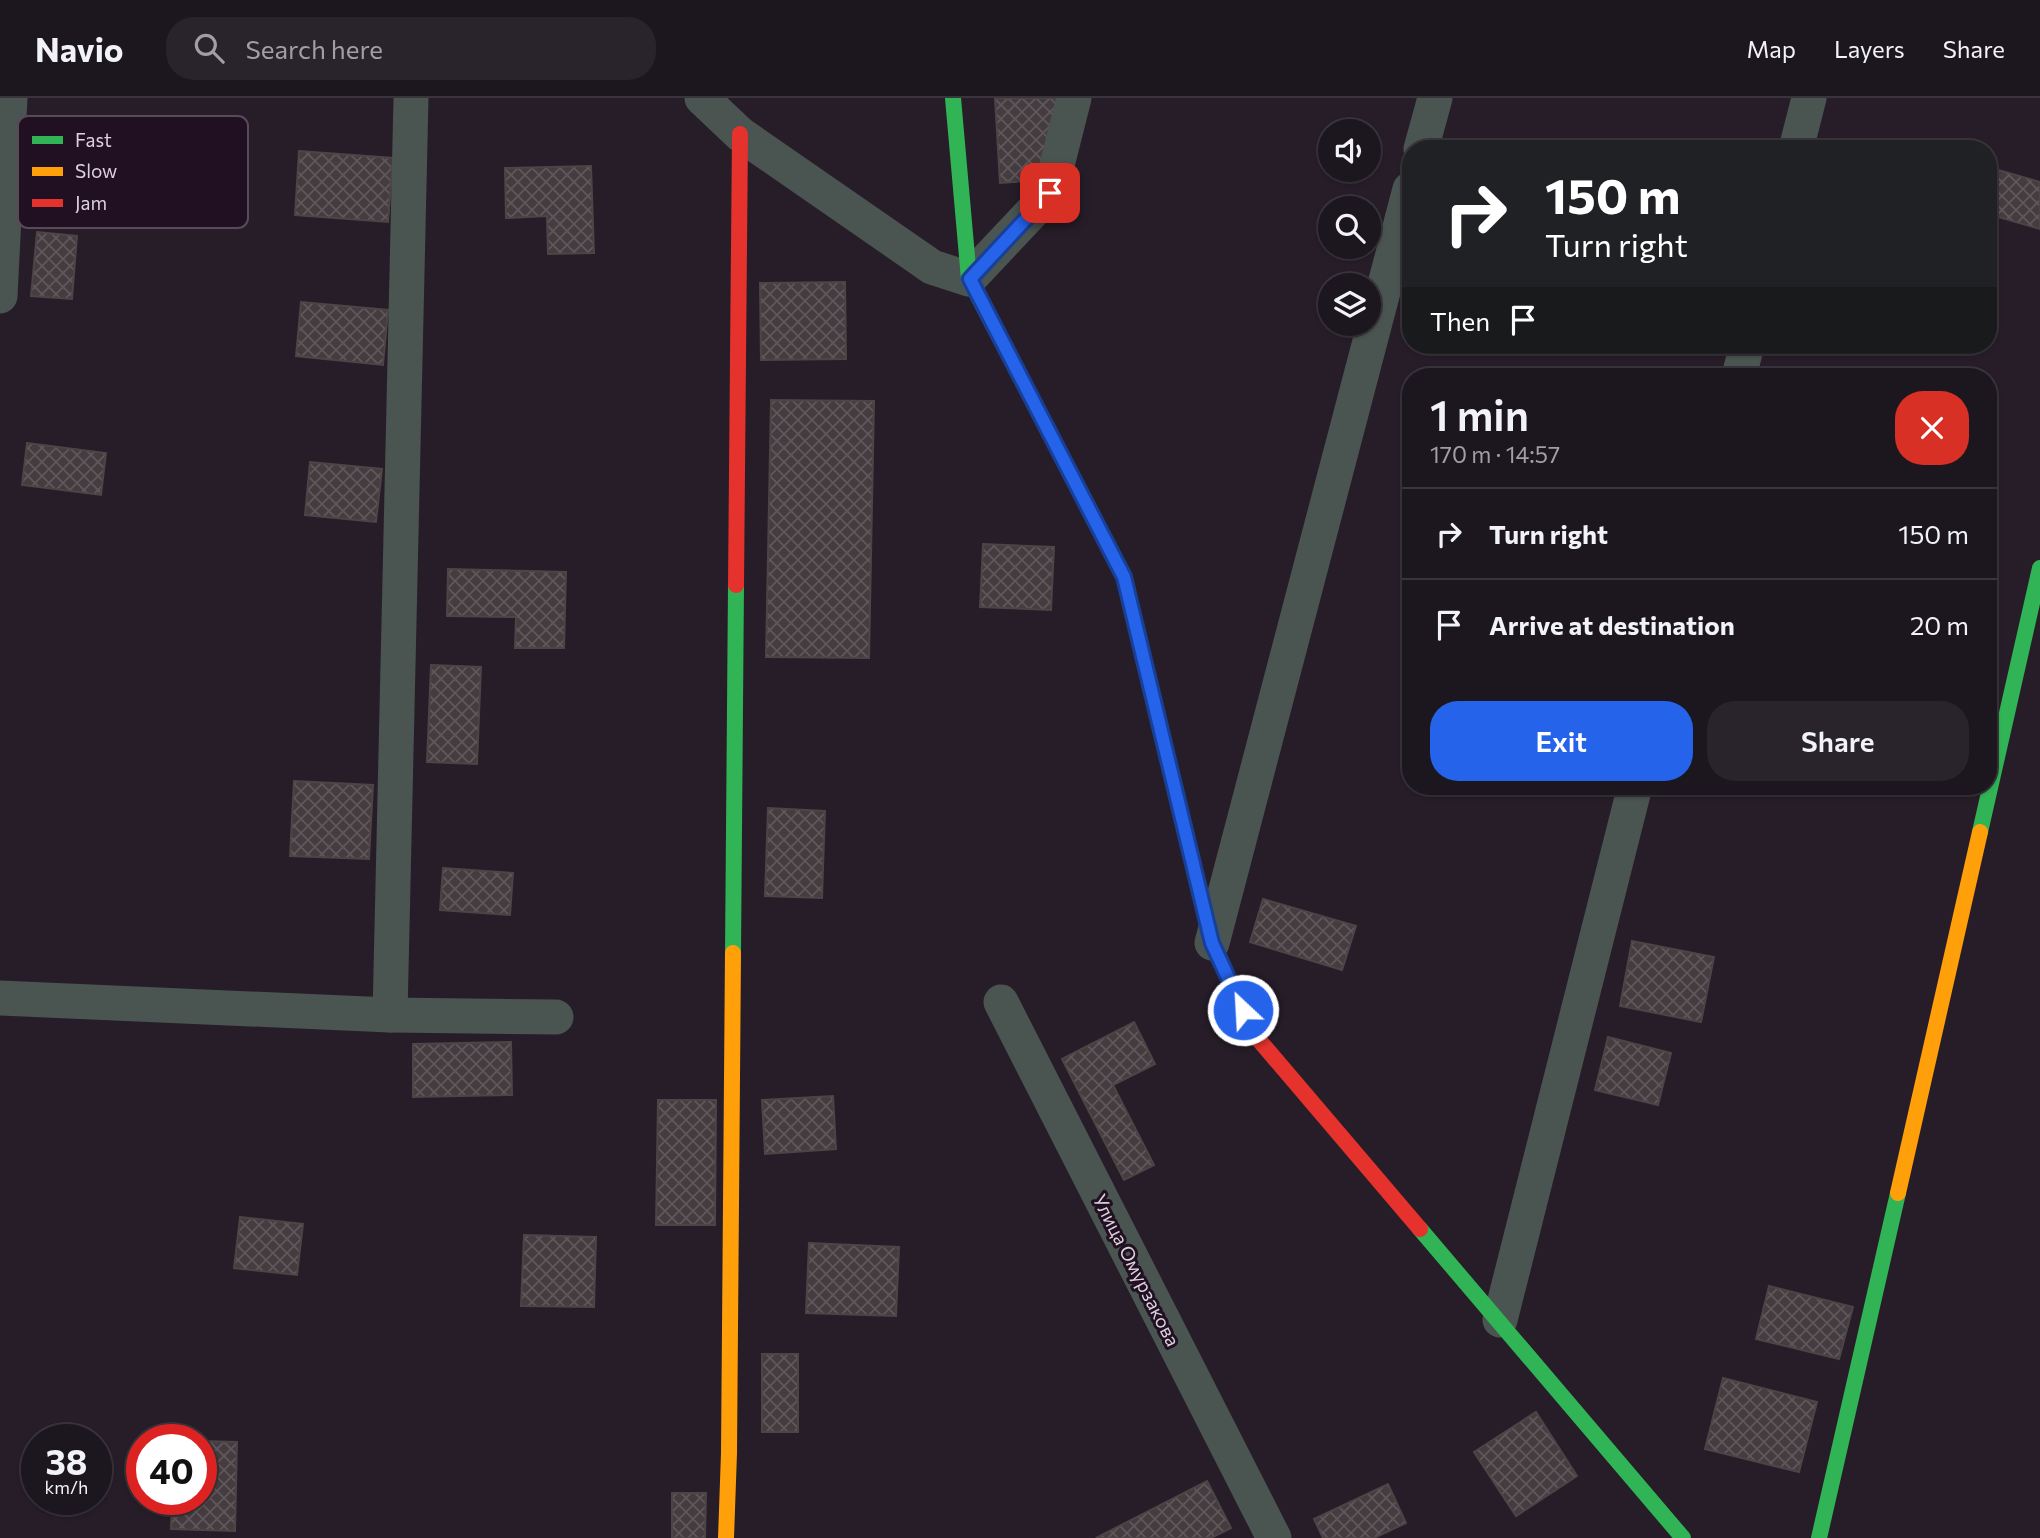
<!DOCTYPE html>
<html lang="en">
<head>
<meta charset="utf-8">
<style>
  :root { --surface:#1c161e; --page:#29232b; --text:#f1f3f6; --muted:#a09fa4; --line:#3a353c; --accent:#2563eb }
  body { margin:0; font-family:Commissioner,sans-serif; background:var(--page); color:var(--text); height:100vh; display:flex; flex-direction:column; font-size:26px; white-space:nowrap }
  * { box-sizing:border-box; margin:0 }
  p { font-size:23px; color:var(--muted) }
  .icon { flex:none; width:38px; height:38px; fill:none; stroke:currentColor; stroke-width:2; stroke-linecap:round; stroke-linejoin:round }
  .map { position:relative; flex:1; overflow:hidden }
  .panel { position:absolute; left:1402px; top:270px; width:595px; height:427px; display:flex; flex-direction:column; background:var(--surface); border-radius:28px; box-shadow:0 2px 5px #0004,0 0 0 2px var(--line) }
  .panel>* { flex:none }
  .top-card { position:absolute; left:1402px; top:42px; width:595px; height:214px; border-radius:28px; box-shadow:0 2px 5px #0004,0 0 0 2px var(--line); background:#202124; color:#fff; overflow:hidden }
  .buttons { position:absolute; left:1318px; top:21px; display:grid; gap:14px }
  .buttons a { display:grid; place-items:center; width:63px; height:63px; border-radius:50%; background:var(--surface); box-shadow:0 2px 5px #0004,0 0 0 2px var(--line); font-size:35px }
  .speed { position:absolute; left:21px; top:1326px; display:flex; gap:14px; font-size:35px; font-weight:700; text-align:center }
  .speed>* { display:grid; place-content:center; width:91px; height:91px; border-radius:50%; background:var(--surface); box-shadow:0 2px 5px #0004,0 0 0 2px var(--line); line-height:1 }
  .speed small { font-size:18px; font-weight:400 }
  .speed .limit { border:10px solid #d22; background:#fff; color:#111 }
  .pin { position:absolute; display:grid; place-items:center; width:60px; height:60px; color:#fff; margin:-30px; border-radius:14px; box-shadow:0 4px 10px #0006 }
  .me { position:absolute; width:77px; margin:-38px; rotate:335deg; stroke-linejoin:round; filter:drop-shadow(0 0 5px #0008) }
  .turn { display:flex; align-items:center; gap:24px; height:147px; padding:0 28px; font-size:32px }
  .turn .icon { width:91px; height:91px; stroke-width:2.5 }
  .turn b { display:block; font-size:49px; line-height:60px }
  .then { display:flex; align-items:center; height:66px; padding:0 28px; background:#0003; gap:14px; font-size:26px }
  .round { display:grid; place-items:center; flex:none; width:74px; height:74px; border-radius:28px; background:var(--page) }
  .head { display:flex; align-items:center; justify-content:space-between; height:119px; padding:0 28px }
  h1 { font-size:42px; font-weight:600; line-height:52px }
  .cta { display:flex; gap:14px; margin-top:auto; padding:14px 28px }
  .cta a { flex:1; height:80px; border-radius:28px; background:var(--accent); color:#fff; font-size:28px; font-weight:600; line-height:80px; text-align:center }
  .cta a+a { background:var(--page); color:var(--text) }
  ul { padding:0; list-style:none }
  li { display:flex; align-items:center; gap:21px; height:91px; padding:0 28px; border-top:2px solid var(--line) }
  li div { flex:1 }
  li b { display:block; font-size:26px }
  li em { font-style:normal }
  header { display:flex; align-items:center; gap:42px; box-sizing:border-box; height:98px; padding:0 35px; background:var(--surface); border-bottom:2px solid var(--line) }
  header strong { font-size:33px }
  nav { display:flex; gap:38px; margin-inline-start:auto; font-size:24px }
  .search { width:490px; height:63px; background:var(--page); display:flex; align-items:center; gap:18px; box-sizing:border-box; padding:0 24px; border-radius:28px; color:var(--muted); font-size:26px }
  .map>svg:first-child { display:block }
</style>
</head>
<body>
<header>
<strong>Navio</strong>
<div class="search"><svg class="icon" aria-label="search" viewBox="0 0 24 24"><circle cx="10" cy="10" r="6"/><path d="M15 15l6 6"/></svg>Search here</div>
<nav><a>Map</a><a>Layers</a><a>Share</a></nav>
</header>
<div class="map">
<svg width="2040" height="1440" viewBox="0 0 2040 1440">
  <defs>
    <pattern id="building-cross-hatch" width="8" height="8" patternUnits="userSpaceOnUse" patternTransform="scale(1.75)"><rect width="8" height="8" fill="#453c40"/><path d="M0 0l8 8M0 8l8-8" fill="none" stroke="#5f575b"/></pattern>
  </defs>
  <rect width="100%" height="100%" fill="#261d28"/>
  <!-- building -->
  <g fill="url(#building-cross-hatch)" stroke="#4d4446" stroke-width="2">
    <path d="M995,0H1060L1041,82L1000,85Z"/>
    <path d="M1832,45L1854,51H1831Z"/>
    <path d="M299,53L393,60L388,124L295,117Z"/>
    <path d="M591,68L594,155L548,156L547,118L506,120L505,70Z"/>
    <path d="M1988,69L2040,84V131L1988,116Z"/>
    <path d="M37,134L77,138L72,201L31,198Z"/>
    <path d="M845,184L846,261L761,262L760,185Z"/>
    <path d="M301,204L388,212L383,267L296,258Z"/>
    <path d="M771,302L874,303L869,560L766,559Z"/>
    <path d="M27,345L106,355L101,397L22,387Z"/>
    <path d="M310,364L382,371L376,424L305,417Z"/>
    <path d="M983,446L1054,449L1051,512L980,509Z"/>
    <path d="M448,471L566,474L564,550H515L516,519L447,518Z"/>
    <path d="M431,567L481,569L477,666L427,664Z"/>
    <path d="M294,683L373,687L369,761L290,758Z"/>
    <path d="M768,710L825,713L822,800L765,798Z"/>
    <path d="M443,770L513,775L510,817L440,812Z"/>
    <path d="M1263,801L1356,828L1342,872L1250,844Z"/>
    <path d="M1632,843L1714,859L1701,924L1620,908Z"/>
    <path d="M1134,924L1155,966L1113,987L1154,1067L1124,1082L1062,961Z"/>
    <path d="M1608,939L1671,955L1658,1007L1595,992Z"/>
    <path d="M511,944L512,997L413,999V946Z"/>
    <path d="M833,998L836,1051L765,1056L762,1002Z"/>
    <path d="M658,1002H716L715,1127H656Z"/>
    <path d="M240,1119L303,1126L297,1177L234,1170Z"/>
    <path d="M524,1137L596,1139L594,1209L521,1208Z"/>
    <path d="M809,1145L899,1149L896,1218L806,1215Z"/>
    <path d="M1769,1188L1853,1209L1839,1261L1756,1241Z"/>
    <rect x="762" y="1256" width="36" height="78"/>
    <path d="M1723,1280L1817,1304L1799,1374L1705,1351Z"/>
    <path d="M1536,1314L1577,1378L1516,1418L1474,1354Z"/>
    <path d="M201,1343L237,1344L235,1433L171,1431L172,1402H201Z"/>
    <path d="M1207,1383L1231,1430L1211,1440H1096Z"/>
    <path d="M1388,1386L1406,1425L1374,1440H1323L1314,1421Z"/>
    <path d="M672,1395H706L705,1440H672Z"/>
  </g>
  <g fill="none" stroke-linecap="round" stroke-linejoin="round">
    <!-- street -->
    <g stroke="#4a5450" stroke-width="35">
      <path d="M702,0L740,36L932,169L969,181L1050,95L1074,0"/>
      <path d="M1421,51L1435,0"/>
      <path d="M1796,51L1809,0"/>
      <path d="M0,198L10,0"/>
      <path d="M1739,278L1747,247"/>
      <path d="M1212,845L1410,91"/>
      <path d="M0,900L390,917L556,919"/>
      <path d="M1001,904L1274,1440"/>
      <path d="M390,917L411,0"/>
      <path d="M1500,1222L1635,688"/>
    </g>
    <!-- fast -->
    <g stroke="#30b455" stroke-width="16">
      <path d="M953,0L969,181L1093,419"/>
      <path d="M1980,734L2040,470"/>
      <path d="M733,855L736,487"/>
      <path d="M1420,1131L1683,1440"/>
      <path d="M1819,1440L1898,1095"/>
    </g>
    <!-- slow -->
    <g stroke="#ff9f0a" stroke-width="16">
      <path d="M1093,419L1124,479L1212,845L1236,898"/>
      <path d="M1898,1095L1980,734"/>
      <path d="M726,1440L729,1355L733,855"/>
    </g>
    <!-- jam -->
    <g stroke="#e5322d" stroke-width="16">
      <path d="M736,487L740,36"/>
      <path d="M1236,898L1253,935L1420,1131"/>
    </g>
  </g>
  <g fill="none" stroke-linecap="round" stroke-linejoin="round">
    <defs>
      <path id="route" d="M1050,95L970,181L1124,479L1212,845L1243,912"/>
    </defs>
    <!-- route casing -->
    <use href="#route" stroke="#184099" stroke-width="18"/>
    <!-- route -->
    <use href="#route" stroke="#2563eb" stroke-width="12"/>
  </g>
  <g text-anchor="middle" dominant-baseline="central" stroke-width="6" stroke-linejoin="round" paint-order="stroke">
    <!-- street labels -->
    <g font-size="19" fill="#ddd1de" stroke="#201022">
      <text transform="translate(1137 1172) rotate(63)">Улица Омурзакова</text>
    </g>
  </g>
  <!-- legend -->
  <rect x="18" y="18" width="230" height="112" rx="10" fill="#201022" stroke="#594a5a" stroke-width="2"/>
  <rect x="32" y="38" width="31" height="8" fill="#30b455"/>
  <rect x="32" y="69" width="31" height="9" fill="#ff9f0a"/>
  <rect x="32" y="101" width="31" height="8" fill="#e5322d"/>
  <g font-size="19" fill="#ddd1de">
    <text x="75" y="49">Fast</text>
    <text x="75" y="80">Slow</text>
    <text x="75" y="112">Jam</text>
  </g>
</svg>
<div class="buttons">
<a><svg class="icon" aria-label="sound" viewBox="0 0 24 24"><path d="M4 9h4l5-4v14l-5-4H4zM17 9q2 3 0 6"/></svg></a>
<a><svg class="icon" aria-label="search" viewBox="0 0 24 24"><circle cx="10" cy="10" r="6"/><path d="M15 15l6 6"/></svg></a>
<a><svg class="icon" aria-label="layers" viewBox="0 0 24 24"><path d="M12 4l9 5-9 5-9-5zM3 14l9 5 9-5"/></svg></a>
</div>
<div class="speed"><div>38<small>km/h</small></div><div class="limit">40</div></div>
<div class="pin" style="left:1050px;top:95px;background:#d93025"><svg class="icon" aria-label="arrive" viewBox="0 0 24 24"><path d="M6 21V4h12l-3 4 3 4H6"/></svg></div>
<svg class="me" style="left:1243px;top:912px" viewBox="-20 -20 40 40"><circle r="17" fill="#2563eb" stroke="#fff" stroke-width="3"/><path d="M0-11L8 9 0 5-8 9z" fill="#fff"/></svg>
<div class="top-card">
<div class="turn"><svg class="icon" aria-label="right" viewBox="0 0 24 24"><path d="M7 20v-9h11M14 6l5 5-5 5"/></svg><div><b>150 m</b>Turn right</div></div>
<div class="then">Then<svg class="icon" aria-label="arrive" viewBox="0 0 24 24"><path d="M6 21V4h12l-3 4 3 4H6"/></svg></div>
</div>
<section class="panel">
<div class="head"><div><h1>1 min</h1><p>170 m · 14:57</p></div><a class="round" style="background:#d93025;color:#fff"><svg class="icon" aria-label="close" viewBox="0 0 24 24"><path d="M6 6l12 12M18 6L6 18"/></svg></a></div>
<ul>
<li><svg class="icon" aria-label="right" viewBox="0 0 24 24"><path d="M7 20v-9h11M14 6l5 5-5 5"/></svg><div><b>Turn right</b></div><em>150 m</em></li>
<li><svg class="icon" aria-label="arrive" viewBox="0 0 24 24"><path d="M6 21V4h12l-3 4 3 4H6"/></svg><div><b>Arrive at destination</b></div><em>20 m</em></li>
</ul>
<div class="cta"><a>Exit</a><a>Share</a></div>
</section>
</div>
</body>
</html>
